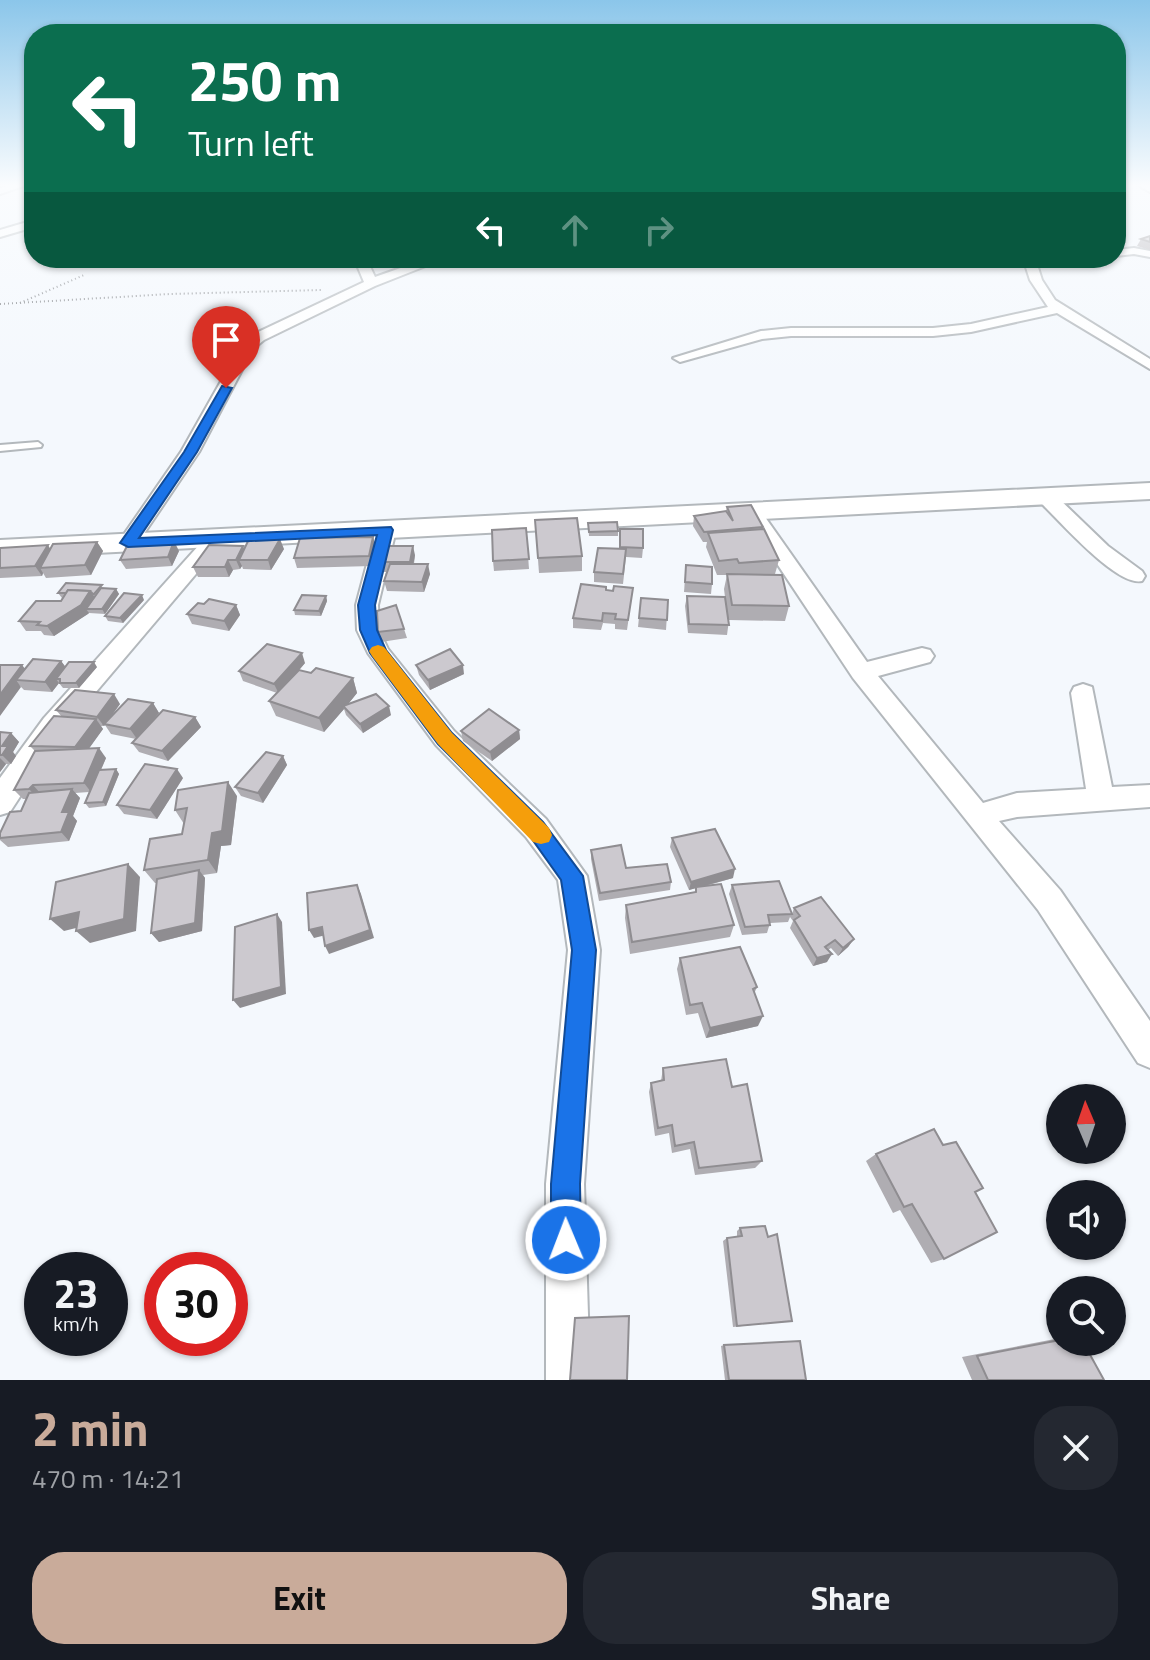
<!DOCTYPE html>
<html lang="en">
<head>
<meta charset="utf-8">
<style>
  :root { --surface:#171b24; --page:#242831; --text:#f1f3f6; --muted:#9ea1a6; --accent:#c9ab9a }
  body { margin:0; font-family:"Titillium Web",sans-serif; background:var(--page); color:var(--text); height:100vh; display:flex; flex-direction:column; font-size:30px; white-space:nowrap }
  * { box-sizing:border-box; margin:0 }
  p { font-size:26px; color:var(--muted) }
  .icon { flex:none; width:44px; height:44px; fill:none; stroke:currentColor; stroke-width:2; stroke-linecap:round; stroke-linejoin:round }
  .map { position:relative; height:1380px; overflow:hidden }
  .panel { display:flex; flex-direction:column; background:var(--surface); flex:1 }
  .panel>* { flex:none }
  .top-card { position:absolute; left:24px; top:24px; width:1102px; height:244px; border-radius:32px; box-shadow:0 2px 6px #0004; background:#0b6e4f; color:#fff; overflow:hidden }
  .needle { width:52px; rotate:358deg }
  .fabs { position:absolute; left:1046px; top:1084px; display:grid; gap:16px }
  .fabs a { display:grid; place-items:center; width:80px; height:80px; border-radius:50%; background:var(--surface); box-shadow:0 2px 6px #0004; font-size:40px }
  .speed { position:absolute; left:24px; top:1252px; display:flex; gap:16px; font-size:40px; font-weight:700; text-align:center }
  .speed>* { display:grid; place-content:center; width:104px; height:104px; border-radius:50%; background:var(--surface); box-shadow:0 2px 6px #0004; line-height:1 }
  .speed small { font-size:20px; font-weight:400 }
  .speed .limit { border:12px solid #d22; background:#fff; color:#111 }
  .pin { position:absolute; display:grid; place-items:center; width:68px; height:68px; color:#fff; margin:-82px -34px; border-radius:50% 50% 50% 0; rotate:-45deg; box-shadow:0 0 8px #0007 }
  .pin .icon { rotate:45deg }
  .me { position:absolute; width:88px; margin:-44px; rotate:359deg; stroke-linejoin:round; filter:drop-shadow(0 0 6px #0008) }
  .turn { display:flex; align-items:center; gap:28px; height:168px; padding:0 32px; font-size:36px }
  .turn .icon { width:104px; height:104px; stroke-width:2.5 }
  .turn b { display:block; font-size:56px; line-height:68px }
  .lanes { display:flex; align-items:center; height:76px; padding:0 32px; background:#0003; justify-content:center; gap:40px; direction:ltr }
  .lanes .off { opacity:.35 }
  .round { display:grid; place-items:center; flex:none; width:84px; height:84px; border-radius:32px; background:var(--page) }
  .head { display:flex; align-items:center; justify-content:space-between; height:136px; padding:0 32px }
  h1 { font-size:48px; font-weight:700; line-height:60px; color:var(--accent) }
  .cta { display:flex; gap:16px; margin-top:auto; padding:16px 32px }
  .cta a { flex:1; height:92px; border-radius:32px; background:var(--accent); color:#111; font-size:32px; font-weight:700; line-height:92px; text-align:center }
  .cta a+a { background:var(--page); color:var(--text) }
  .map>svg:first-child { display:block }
</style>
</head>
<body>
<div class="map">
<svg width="1150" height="1380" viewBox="0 0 1150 1380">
  <rect width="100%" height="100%" fill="#f4f8fd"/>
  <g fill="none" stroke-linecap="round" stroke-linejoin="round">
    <defs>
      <path id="lane" d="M38,442L42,445L41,447L0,451V445Z"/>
      <g id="street">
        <path d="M11,185H26L0,194V188Z"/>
        <path d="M1138,185H1150V192Z"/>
        <path d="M34,220V227L0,237V230Z"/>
        <path d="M1134,248L1150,251V257L1134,254L1116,256V250Z"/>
        <path d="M354,258H366L375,277L429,258H446L375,286L264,340L253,349L199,452L135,547H121L118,543L181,452L242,344L254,334L364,282Z"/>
        <path d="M1023,258H1035L1042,280L1055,300L1150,359V369L1057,313L971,332L933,336H791L762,339L680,362L673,358L761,331L791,328H933L971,324L1048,307L1030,280Z"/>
        <path d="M1047,492L1054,494L1108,546L1142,571L1145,576L1142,581C1117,587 1059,520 1040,502L1038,498L1040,494Z"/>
        <path d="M751,505L758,507L867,662L922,648L930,650L934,656L930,662L878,676L983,803L1017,793L1086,789L1071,693L1074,687L1083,684L1092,687L1112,787L1150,785V807L1017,817L999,821L1060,890L1150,1021V1068L1138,1063L1038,910L853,678L742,511Z"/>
        <path d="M386,524L396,530L378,605L379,630L388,649L454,731L546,819L587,876L600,950L584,1184L590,1380H546V1184L568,950L558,880L526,837L436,745L368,653L357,630L356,605L376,530Z"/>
        <path d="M216,532L226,538L223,542L62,732L10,812L0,815V778L44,718L209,534Z"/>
      </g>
      <path id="secondary" d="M1150,483V499L0,558V540Z"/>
    </defs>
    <!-- lane casing -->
    <use href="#lane" stroke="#b3b8bc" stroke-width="4"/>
    <!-- street casing -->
    <use href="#street" stroke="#b3b8bc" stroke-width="4"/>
    <!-- secondary casing -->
    <use href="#secondary" stroke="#b3b8bc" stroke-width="4"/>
    <!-- path -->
    <g stroke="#7b7e82" stroke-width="2" stroke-dasharray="1 3" stroke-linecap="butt">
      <path d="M20,303L84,275"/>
      <path d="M0,304L170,294L321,290"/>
    </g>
    <!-- lane -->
    <use href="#lane" fill="#fff" fill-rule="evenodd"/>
    <!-- street -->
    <use href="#street" fill="#fff" fill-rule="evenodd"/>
    <!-- secondary -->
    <use href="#secondary" fill="#fff" fill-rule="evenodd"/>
  </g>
  <!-- wall -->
  <g fill="#afadb2">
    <path d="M1150,236V250L1137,246L1141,239Z"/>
    <path d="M727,507L763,527L779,560L775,574L789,606L785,621L729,620L727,635L688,633L685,606L687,596L725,597L724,589L727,575H717L706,547L707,542H703L693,526L694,516L726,511Z"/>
    <path d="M535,520L582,556V571L539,573Z"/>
    <path d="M588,523L618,531V536H589Z"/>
    <path d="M526,528L529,569L494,571L493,561Z"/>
    <path d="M620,529L643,548L642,558L626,557L623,584L594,582V572L620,549Z"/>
    <path d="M373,537L376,547L372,566L297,568L294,558Z"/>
    <path d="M97,542L103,551L91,575L46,578L43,573L42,576L0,578V548L50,549Z"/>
    <path d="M244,549H284L271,570L243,569L242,566L240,569L233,570L229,577H198L193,567Z"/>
    <path d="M179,551L172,566L126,569L120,560Z"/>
    <path d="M415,555L414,564L430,574L424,592L387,591L384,581L388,572H384L382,562Z"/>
    <path d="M686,565L712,584L711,594L684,592Z"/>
    <path d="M104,588L116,589L119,594L105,614L89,613L54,636L44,635L41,631H26L19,621L61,601L62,598L58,593Z"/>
    <path d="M633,588L627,630L615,629V624L603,623L601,630L573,628V618L606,590L613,591Z"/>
    <path d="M326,596L327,601L321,616L295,615L294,610Z"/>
    <path d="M641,598L668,600L666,630L638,627Z"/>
    <path d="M144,600L123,623L108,621L105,616Z"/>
    <path d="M204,604L236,605L240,615L229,631L192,624L187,614Z"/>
    <path d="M404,629L407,638L381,642L378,632Z"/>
    <path d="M61,661L65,667H97L79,688H63L59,683L52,692L24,690L0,665L25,669Z"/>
    <path d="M305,663L294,676L311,673L353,678L357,693L348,704L391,715L363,733L346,715L344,709L324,732L276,716L269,701L277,693L243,681L239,671Z"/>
    <path d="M416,665L464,674L430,690L419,675Z"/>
    <path d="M153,703L159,713L147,727L195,717L201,727L168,761L139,752L132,743L136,739L111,734L105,725L104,726H101L103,729L88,749L106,758L101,770L116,769L119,774L106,806L89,808L85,803L89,792L75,793L80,798L73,816L77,821L69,841L8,847L0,840V833L21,811L26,799H23L14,790L35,751L30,746L62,717L56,710L120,704L110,718Z"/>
    <path d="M519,730L520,739L492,761L463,741L461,731Z"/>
    <path d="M0,732L11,733L19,742L13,752L16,756L11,764H6L0,772Z"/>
    <path d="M283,756L287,765L263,803L241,796L235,787Z"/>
    <path d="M183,778L157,819L124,814L117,805Z"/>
    <path d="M237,796L231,845L221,846L217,873L203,875L205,878L202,931L159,942L151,933L157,883H155L144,870L182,834L184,824L175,810Z"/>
    <path d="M672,838L733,878L702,887L734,925L730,937L630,954L625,918L626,905L695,893L696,888L689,890L670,847Z"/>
    <path d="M591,850L626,868L671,882L670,890L599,901L591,859Z"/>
    <path d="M732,885L792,914L794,908L854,939L848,947L838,956L831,948L828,950L827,962L813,966L790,928L793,921L790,917L788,922L770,923L767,933L742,935L729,894Z"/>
    <path d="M680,958L757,987L754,994L758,1026L706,1038L698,1013L686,1015L677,969Z"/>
    <path d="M663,1068L732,1087L762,1161L755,1168L695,1175L690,1149L672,1153L669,1133L655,1136L649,1092L651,1083L661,1081Z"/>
    <path d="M943,1145L975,1192L944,1259L931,1263L900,1210L893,1213L866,1161L876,1154Z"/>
    <path d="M740,1228L792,1321L733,1327L723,1241L727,1238L737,1237V1231Z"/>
    <path d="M1060,1338V1342L1104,1380H972L962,1357Z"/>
    <path d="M724,1345L806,1380H725L721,1346Z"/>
  </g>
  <!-- shaded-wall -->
  <g fill="#8f8d91">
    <path d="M373,537L376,547L372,566L369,556Z"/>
    <path d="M280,539L284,549L271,570L268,560Z"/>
    <path d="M174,541L179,551L172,566L168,557Z"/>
    <path d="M97,542L103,551L91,575L85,565Z"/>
    <path d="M48,545L54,555L40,568L43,573L42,576L35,566Z"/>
    <path d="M243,546L247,556L239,560L242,566L240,569L236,560Z"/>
    <path d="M413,546L415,555L412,572L410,562Z"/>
    <path d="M228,560L233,570L229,577L225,567Z"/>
    <path d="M428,564L430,574L424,592L422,582Z"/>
    <path d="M116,589L119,594L105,614L102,609Z"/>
    <path d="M90,591L97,600L86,609L89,613L88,614L54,636L47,626Z"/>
    <path d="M142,595L144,600L123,623L120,618Z"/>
    <path d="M326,596L327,601L321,616L319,611Z"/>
    <path d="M236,605L240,615L229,631L224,621Z"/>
    <path d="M302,653L305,663L279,694L274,684Z"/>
    <path d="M61,661L68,670L56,679L59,683L52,692L45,682Z"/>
    <path d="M94,662L97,667L79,688L76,683Z"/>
    <path d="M22,665L30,675L16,680L21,687L0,716V695Z"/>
    <path d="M463,665L464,674L430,690L428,680Z"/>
    <path d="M353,678L357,693L345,708L343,706L344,709L324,732L319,718Z"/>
    <path d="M114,694L120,704L104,726L97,717Z"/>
    <path d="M153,703L159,713L137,739L130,729Z"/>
    <path d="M389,706L391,715L363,733L360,724Z"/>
    <path d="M195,717L201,727L168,761L162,751Z"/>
    <path d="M96,719L103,729L83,757L75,747Z"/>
    <path d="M519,730L520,739L492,761L490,752Z"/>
    <path d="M11,733L19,742L13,752L16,756L11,764L2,755V746Z"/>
    <path d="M99,748L106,758L91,792L84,783Z"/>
    <path d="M283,756L287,765L263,803L258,793Z"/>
    <path d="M0,758L6,764L0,772Z"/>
    <path d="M116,769L119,774L106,806L103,802Z"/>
    <path d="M177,769L183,778L157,819L150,810Z"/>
    <path d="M228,782L237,796L231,845L221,846L217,873L208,860L212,833Z"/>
    <path d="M33,785L41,794L38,799L29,789Z"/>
    <path d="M72,789L80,798L73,816L77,821L69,841L61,832L62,812Z"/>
    <path d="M128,864L140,877L136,931L90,943L76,931Z"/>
    <path d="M735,869L733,878L689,890L691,882Z"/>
    <path d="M199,870L205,878L202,931L159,942L151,933Z"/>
    <path d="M357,885L361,894L374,938L329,954L325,946Z"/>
    <path d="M79,912L92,924L64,931L50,919Z"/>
    <path d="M277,914L282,922L286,994L240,1008L233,1000Z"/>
    <path d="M322,927L326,935L314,938L309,930Z"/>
    <path d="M854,939L848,947L838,956L843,948Z"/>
    <path d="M832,954L827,962L813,966L817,958Z"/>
    <path d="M763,1016L758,1026L706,1038L710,1028Z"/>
  </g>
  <!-- building -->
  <g fill="#ccc9cf" stroke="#8f8d91" stroke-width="2">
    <path d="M1150,236V242L1141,239Z"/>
    <path d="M751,505L763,527L704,532L694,516L726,511L733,521L727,507Z"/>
    <path d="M577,518L582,556L538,558L535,520Z"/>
    <path d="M617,522L618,531L589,532L588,523Z"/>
    <path d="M526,528L529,559L493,561L492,530Z"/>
    <path d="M620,529H643V548L620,547Z"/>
    <path d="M764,529L779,560L739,563L737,559L719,561L708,533Z"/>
    <path d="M373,537L369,556L294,558L300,538Z"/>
    <path d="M249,539H280L268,560H239Z"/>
    <path d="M174,541L168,557L120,560L128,544Z"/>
    <path d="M97,542L85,565L40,568L53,544Z"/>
    <path d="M48,545L35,566L0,568V548Z"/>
    <path d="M209,545L243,546L236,560H228L225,567H193Z"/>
    <path d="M386,546H413L410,562H382Z"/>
    <path d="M598,548L626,549L623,574L594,572Z"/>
    <path d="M390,564H428L422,582L384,581Z"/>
    <path d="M686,565L712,567V584L685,582Z"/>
    <path d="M727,574L782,575L789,606L732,605Z"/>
    <path d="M66,583L102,585L94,594H93L90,591L68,590L66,593H58Z"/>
    <path d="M581,584L606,587V590L613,591L614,586L633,588L628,620L615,619L616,614L603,613L602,621L573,618Z"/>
    <path d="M101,588L116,589L102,609H86Z"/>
    <path d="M68,590L90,591L81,605L47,626L37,625L40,622L19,621L36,601H61Z"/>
    <path d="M124,593L142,595L120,618L105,616Z"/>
    <path d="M302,595L326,596L319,611L294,610Z"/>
    <path d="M687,596L725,597L729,625L689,624Z"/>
    <path d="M641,598L668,600L667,620L639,618Z"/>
    <path d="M209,599L236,605L224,621L187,614L198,603L204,604Z"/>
    <path d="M396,605L404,629L378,632L377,611Z"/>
    <path d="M267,644L302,653L274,684L239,671Z"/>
    <path d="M450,649L463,665L428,680L416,665Z"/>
    <path d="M33,659L61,661L45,682L16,680Z"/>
    <path d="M69,662H94L76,683H60V679H56Z"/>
    <path d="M0,665H22L0,695Z"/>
    <path d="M316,668L353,678L319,718L269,701L299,670L311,673Z"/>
    <path d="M75,690L114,694L97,717L56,710Z"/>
    <path d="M376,694L389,706L360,724L343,706Z"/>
    <path d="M128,699L153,703L130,729L104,724Z"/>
    <path d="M489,709L519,730L490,752L461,731Z"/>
    <path d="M163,710L195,717L162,751L132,743Z"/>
    <path d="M54,716L96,719L75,747L30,746Z"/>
    <path d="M0,732L11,733L2,746H8L2,755H0Z"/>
    <path d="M99,748L84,783L33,785L29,789L14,790L35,751Z"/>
    <path d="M266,752L283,756L258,793L235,787Z"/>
    <path d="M145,764L177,769L150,810L117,805Z"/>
    <path d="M116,769L103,802L85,803L99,770Z"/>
    <path d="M228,782L222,831L212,833L208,860L144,870L150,839L182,834L187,808L175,810L178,790Z"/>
    <path d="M72,789L62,812H69L61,832L0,838V833L10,812L21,811L29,793Z"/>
    <path d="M715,829L735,869L691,882L672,838Z"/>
    <path d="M621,845L626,868L667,864L671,882L600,893L591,850Z"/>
    <path d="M128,864L124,919L76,931L79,912L50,919L56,882Z"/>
    <path d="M199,870L195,923L151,933L157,879Z"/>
    <path d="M779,881L792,914L768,915L770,925L745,927L732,885Z"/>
    <path d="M721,884L734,925L632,942L626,905L696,892V887Z"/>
    <path d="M357,885L370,930L325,946L322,927L309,930L307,893Z"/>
    <path d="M821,897L854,939L843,948L835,940L825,947L832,954L817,958L794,920L800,916L794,908Z"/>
    <path d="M277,914L281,987L233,1000L235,927Z"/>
    <path d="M740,947L757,987L753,989L763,1016L710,1028L702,1003L690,1005L680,958Z"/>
    <path d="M726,1059L732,1087L747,1084L762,1161L699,1168L694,1142L675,1146L672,1125L658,1128L651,1083L664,1080L663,1068Z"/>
    <path d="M934,1129L943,1145L956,1142L983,1188L975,1192L997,1232L944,1259L912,1204L904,1207L876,1154Z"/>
    <path d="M765,1226L768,1237L777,1234L792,1321L737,1326L727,1238L742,1236L740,1228Z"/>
    <path d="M629,1316L627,1380H570L575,1318Z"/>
    <path d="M1060,1340V1342H1083L1104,1380H988L977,1356Z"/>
    <path d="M800,1341L806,1380H729L724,1345Z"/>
  </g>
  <!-- sky -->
  <linearGradient id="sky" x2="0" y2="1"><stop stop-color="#8bc6ea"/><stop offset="0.49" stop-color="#fafcfe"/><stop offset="1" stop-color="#fafcfe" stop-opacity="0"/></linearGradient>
  <rect width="1150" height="378" fill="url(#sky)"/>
  <!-- route -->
  <path fill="#1a73e8" stroke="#114b97" stroke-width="2" d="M222,386L232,388L197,452L139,538L391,527L393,530L375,605L377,630L386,650L452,733L543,822L583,876L596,950L580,1184L581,1240L577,1250L566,1255L555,1250L551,1240V1184L572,950L561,880L529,835L438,744L370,653L360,630L358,605L377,535L128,547L120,543L184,452Z"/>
  <!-- slow -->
  <path fill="#f59e0b" d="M378,645L384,647L452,733L549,828L552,835L549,842L541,844L533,842L438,744L372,656L369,651L372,647Z"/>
</svg>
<div class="fabs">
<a><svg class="needle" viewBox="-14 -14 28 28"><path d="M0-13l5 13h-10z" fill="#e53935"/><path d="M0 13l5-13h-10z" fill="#9ea1a6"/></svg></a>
<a><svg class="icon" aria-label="sound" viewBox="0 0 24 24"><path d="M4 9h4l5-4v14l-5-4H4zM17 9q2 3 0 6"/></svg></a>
<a><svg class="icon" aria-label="search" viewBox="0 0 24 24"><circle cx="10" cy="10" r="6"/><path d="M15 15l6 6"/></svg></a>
</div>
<div class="speed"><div>23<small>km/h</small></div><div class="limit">30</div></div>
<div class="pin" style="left:226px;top:388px;background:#d93025"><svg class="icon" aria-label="arrive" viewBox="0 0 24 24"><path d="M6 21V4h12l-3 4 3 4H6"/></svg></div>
<svg class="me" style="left:566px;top:1240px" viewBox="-20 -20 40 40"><circle r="17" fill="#1a73e8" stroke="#fff" stroke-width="3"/><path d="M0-11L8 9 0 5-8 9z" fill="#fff"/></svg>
<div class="top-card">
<div class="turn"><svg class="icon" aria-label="left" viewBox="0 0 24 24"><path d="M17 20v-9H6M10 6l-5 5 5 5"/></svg><div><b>250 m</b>Turn left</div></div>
<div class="lanes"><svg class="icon" aria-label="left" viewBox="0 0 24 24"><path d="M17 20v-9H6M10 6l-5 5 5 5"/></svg><svg class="icon off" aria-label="ahead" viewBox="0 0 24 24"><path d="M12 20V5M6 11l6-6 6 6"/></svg><svg class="icon off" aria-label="right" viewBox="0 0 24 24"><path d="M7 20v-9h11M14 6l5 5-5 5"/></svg></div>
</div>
</div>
<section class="panel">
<div class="head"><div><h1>2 min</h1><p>470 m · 14:21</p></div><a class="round"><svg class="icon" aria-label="close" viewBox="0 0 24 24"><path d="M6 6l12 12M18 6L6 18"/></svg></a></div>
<div class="cta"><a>Exit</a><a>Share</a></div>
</section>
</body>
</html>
